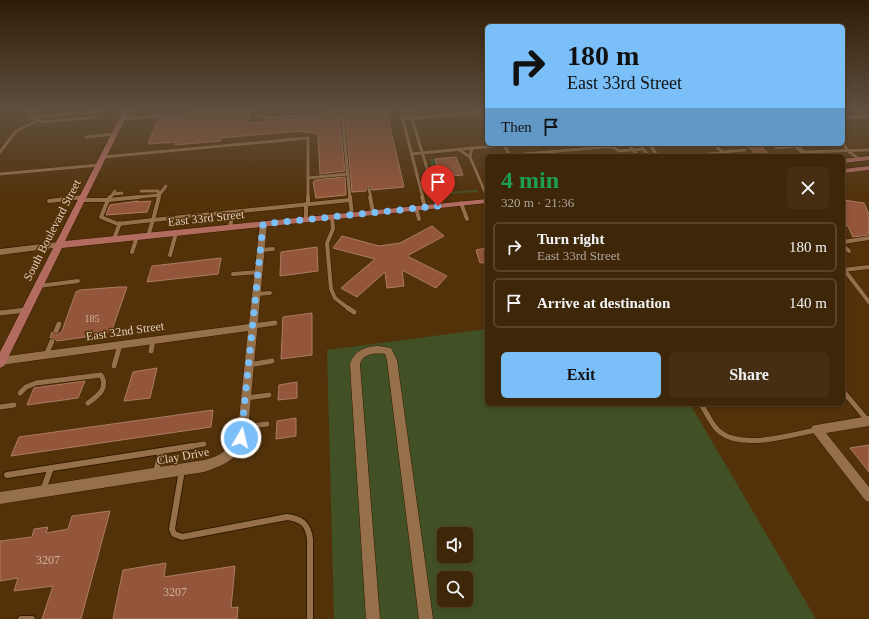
<!DOCTYPE html>
<html lang="en">
<head>
<meta charset="utf-8">
<style>
  :root { --surface:#3e2608; --page:#452e12; --text:#f1f3f6; --muted:#ada59c; --line:#574329; --accent:#7abff8 }
  body { margin:0; font-family:"Times New Roman",serif; background:var(--page); color:var(--text); height:100vh; display:flex; flex-direction:column; font-size:15px; white-space:nowrap }
  * { box-sizing:border-box; margin:0 }
  p { font-size:13px; color:var(--muted) }
  .icon { flex:none; width:22px; height:22px; fill:none; stroke:currentColor; stroke-width:2; stroke-linecap:round; stroke-linejoin:round }
  .map { position:relative; flex:1; overflow:hidden }
  .side { position:absolute; left:485px; top:154px; width:360px; height:252px; display:flex; flex-direction:column; background:var(--surface); border-radius:6px; box-shadow:0 2px 6px #0003,0 0 0 1px var(--line) }
  .side>* { flex:none }
  .top-card { position:absolute; left:485px; top:24px; width:360px; height:122px; border-radius:6px; box-shadow:0 2px 6px #0003,0 0 0 1px var(--line); background:#7abff8; color:#111; overflow:hidden }
  .buttons { position:absolute; left:437px; top:527px; display:grid; gap:8px }
  .buttons a { display:grid; place-items:center; width:36px; height:36px; border-radius:6px; background:var(--surface); box-shadow:0 2px 6px #0003,0 0 0 1px var(--line); font-size:20px }
  .pin { position:absolute; display:grid; place-items:center; width:34px; height:34px; color:#fff; margin:-41px -17px; border-radius:50% 50% 50% 0; rotate:-45deg; box-shadow:0 0 4px #0007 }
  .pin .icon { rotate:45deg }
  .me { position:absolute; width:44px; margin:-22px; rotate:8deg; stroke-linejoin:round; filter:drop-shadow(0 0 3px #0008) }
  .turn { display:flex; align-items:center; gap:14px; height:84px; padding:0 16px; font-size:18px }
  .turn .icon { width:52px; height:52px; stroke-width:2.5 }
  .turn b { display:block; font-size:28px; line-height:34px }
  .then { display:flex; align-items:center; height:38px; padding:0 16px; background:#0003; gap:8px; font-size:15px }
  .round { display:grid; place-items:center; flex:none; width:42px; height:42px; border-radius:6px; background:var(--page) }
  .headline { display:flex; align-items:center; justify-content:space-between; height:68px; padding:0 16px }
  h1 { font-size:24px; font-weight:600; line-height:30px; color:#1e9e55 }
  .button { display:flex; gap:8px; margin-top:auto; padding:8px 16px }
  .button a { flex:1; height:46px; border-radius:6px; background:var(--accent); color:#111; font-size:16px; font-weight:600; line-height:46px; text-align:center }
  .button a+a { background:var(--page); color:var(--text) }
  ul { padding:0; list-style:none }
  li { display:flex; align-items:center; gap:12px; height:50px; margin:0 8px 6px; padding:0 8px; border:2px solid var(--line); border-radius:6px }
  li div { flex:1 }
  li b { display:block; font-size:15px }
  li em { font-style:normal }
  .map>svg:first-child { display:block }
</style>
</head>
<body>
<div class="map">
<svg width="869" height="619" viewBox="0 0 869 619">
  <rect width="100%" height="100%" fill="#53320a"/>
  <!-- green -->
  <g fill="#425026" fill-rule="evenodd">
    <path d="M429,159H435L443,189H446L447,192L476,190L475,186L478,192L440,194Z"/>
    <path d="M487,329V404H690L816,619H334L327,350ZM444,534H466V556H444ZM444,578H466V600H444Z"/>
  </g>
  <!-- building -->
  <g fill="#93563a" stroke="#ac7b64">
    <path d="M345,109H386L404,187L372,190L369,186L366,191L352,192Z"/>
    <path d="M249,111L248,123L339,115L345,171L320,174L318,134L300,131L220,138V141L175,145L176,142L148,144L158,119Z"/>
    <path d="M745,144H758L768,153L756,154Z"/>
    <path d="M456,157L463,175L441,177L435,159Z"/>
    <path d="M345,177L346,195L316,198L313,182L315,180Z"/>
    <path d="M843,200L864,203L869,214V235L853,237L848,226L843,225Z"/>
    <path d="M138,201L137,202L151,201L147,212L106,215L110,205Z"/>
    <path d="M432,226L444,236L407,256L447,276L436,288L402,270L404,286L387,288L385,272L357,297L341,288L375,259L333,248L342,236L379,246L400,243Z"/>
    <path d="M317,247L318,271L280,276L281,252Z"/>
    <path d="M487,248V262L480,263L476,250Z"/>
    <path d="M221,258L218,274L147,282L152,266Z"/>
    <path d="M119,287H127L112,330L106,334L57,341L54,338H50L52,332L57,335L62,331L76,292L80,290Z"/>
    <path d="M312,313V355L281,359L283,317Z"/>
    <path d="M157,368L150,398L124,401L133,372Z"/>
    <path d="M85,381L78,398L27,405L34,388Z"/>
    <path d="M297,382V398L278,400L279,385Z"/>
    <path d="M213,410L211,427L11,456L19,437Z"/>
    <path d="M296,418V436L276,439L277,421Z"/>
    <path d="M869,445V472L850,448Z"/>
    <path d="M110,511L81,619H42L53,586L14,591L18,578L0,581V541L32,537L34,529L48,527L46,533L68,529L72,516Z"/>
    <path d="M166,563L164,577L235,566L231,608L238,607L237,619H113L123,570Z"/>
  </g>
  <g fill="none" stroke-linecap="round" stroke-linejoin="round">
    <defs>
      <g id="service-far3">
        <path d="M33,109L29,116L42,122L97,117"/>
        <path d="M255,109L257,115L267,118L342,112L350,198"/>
        <path d="M400,109L423,198"/>
        <path d="M409,109L436,198"/>
        <path d="M858,109L861,116"/>
        <path d="M127,110L139,109"/>
        <path d="M33,117L100,112"/>
        <path d="M843,118L869,116"/>
        <path d="M122,119L241,109"/>
        <path d="M402,119L487,112"/>
        <path d="M86,137L115,134"/>
        <path d="M843,142L847,150L859,159"/>
        <path d="M628,144L638,156"/>
        <path d="M639,144L649,156"/>
        <path d="M674,144H676"/>
        <path d="M714,144L726,156"/>
        <path d="M504,145L510,156"/>
        <path d="M472,148L470,157L487,197"/>
        <path d="M776,148L796,146"/>
        <path d="M458,149L470,157"/>
        <path d="M0,152L16,131L39,120"/>
        <path d="M722,152L745,150"/>
        <path d="M803,152L869,150"/>
        <path d="M411,154L505,145L549,144"/>
        <path d="M708,154L723,153"/>
        <path d="M523,156L524,154L605,147H613L619,151L643,149"/>
        <path d="M658,156L651,147L664,144"/>
        <path d="M103,157L308,138V198"/>
        <path d="M0,174L99,165"/>
        <path d="M308,178L348,174"/>
        <path d="M369,189L371,198"/>
        <path d="M141,191H158L159,195L166,186"/>
        <path d="M113,194L122,193"/>
        <path d="M75,198L83,197"/>
        <path d="M110,198L115,191"/>
        <path d="M129,198L159,195L158,198"/>
      </g>
      <g id="service-far2">
        <path d="M139,197L108,200L101,217L118,224L153,220"/>
        <path d="M308,197V204"/>
        <path d="M350,197L352,215"/>
        <path d="M370,197L373,212"/>
        <path d="M422,197L425,207"/>
        <path d="M435,197L438,206"/>
        <path d="M81,200H108L110,197"/>
        <path d="M49,201L83,197"/>
        <path d="M461,203L467,219"/>
        <path d="M306,204V219"/>
        <path d="M416,208L419,219"/>
        <path d="M332,217L333,229L327,243L331,289L335,298L349,309"/>
        <path d="M153,220L159,197"/>
        <path d="M153,220L350,200"/>
        <path d="M230,227L233,212"/>
        <path d="M148,236L153,220"/>
        <path d="M114,239L120,223"/>
        <path d="M843,242L869,238"/>
        <path d="M843,246L849,251"/>
        <path d="M260,250L273,249"/>
        <path d="M132,252L137,237"/>
        <path d="M170,255L176,233"/>
        <path d="M843,268L869,302"/>
        <path d="M843,270L869,267"/>
        <path d="M233,274L258,272"/>
        <path d="M39,286L78,281"/>
        <path d="M256,294L270,293"/>
      </g>
      <g id="service-far1">
        <path d="M348,308L354,312"/>
        <path d="M0,313L26,310"/>
        <path d="M253,326L275,323"/>
        <path d="M56,331L59,324"/>
        <path d="M151,351L153,341"/>
        <path d="M46,355L52,341"/>
        <path d="M249,365L272,361"/>
        <path d="M114,366L120,345"/>
        <path d="M843,391L868,421"/>
        <path d="M20,393L26,387L36,383L101,375C109,388 98,396 88,403"/>
        <path d="M246,398L269,395"/>
        <path d="M701,404C707,413 711,425 720,432C743,450 790,435 816,430"/>
        <path d="M0,407L14,405"/>
        <path d="M243,427L267,424"/>
        <path d="M186,447L204,444"/>
      </g>
      <g id="service">
        <path d="M182,470L172,529L174,534L182,537L287,517C302,519 308,524 310,539V619"/>
        <path d="M156,472L161,451"/>
        <path d="M7,475L193,446"/>
        <path d="M43,490L51,468"/>
        <path d="M21,619H32"/>
      </g>
      <g id="minor">
        <path d="M790,144H797L811,156H804Z"/>
        <path d="M260,222H266L267,224L248,429C242,456 229,464 204,472L0,504V492L204,460C222,456 233,447 238,429L248,331L1,365L0,357L249,324Z"/>
        <path d="M379,346L391,348L397,360L433,619H419L387,360L385,354C375,353 362,353 360,365L380,619H366L350,365C353,351 366,346 379,346Z"/>
        <path d="M869,416V426L826,433L869,487V502L865,500L811,430L812,426L816,425Z"/>
      </g>
      <path id="tertiary" d="M58,242L62,245L61,247L0,255V249Z"/>
      <g id="secondary">
        <path d="M124,109H130L65,241L487,199V203L62,248L4,366L0,368V352Z"/>
        <path d="M869,156V160L843,163V159Z"/>
        <path d="M869,166V170L843,173V169Z"/>
      </g>
    </defs>
    <!-- service-far3 casing -->
    <use href="#service-far3" stroke="#341b00" stroke-width="3.5"/>
    <!-- service-far2 casing -->
    <use href="#service-far2" stroke="#341b00" stroke-width="5"/>
    <!-- service-far1 casing -->
    <use href="#service-far1" stroke="#341b00" stroke-width="6"/>
    <!-- service casing -->
    <use href="#service" stroke="#341b00" stroke-width="8"/>
    <!-- minor casing -->
    <use href="#minor" stroke="#341b00" stroke-width="1"/>
    <!-- tertiary casing -->
    <use href="#tertiary" stroke="#341b00" stroke-width="1"/>
    <!-- secondary casing -->
    <use href="#secondary" stroke="#341b00" stroke-width="1"/>
    <!-- service-far3 -->
    <use href="#service-far3" stroke="#96704b" stroke-width="3"/>
    <!-- service-far2 -->
    <use href="#service-far2" stroke="#96704b" stroke-width="4"/>
    <!-- service-far1 -->
    <use href="#service-far1" stroke="#96704b" stroke-width="5"/>
    <!-- service -->
    <use href="#service" stroke="#96704b" stroke-width="6"/>
    <!-- minor -->
    <use href="#minor" fill="#96704b" fill-rule="evenodd"/>
    <!-- tertiary -->
    <use href="#tertiary" fill="#96704b" fill-rule="evenodd"/>
    <!-- secondary -->
    <use href="#secondary" fill="#b26c5f" fill-rule="evenodd"/>
  </g>
  <!-- sky -->
  <linearGradient id="sky" x2="0" y2="1"><stop stop-color="#2e1c06"/><stop offset="0.56" stop-color="#604f3e"/><stop offset="1" stop-color="#604f3e" stop-opacity="0"/></linearGradient>
  <rect width="869" height="196" fill="url(#sky)"/>
  <g fill="none" stroke-linecap="round" stroke-linejoin="round">
    <!-- route -->
    <path stroke="#7abff8" stroke-width="7" stroke-dasharray="0 12.6" d="M241,438L263,224L438,206"/>
  </g>
  <g text-anchor="middle" dominant-baseline="central" stroke-width="3" stroke-linejoin="round" paint-order="stroke">
    <!-- number labels -->
    <g font-size="10" fill="#d0b19c">
      <text x="92" y="318">185</text>
    </g>
    <!-- street labels -->
    <g font-size="12" fill="#e4cfbc" stroke="#53320a">
      <text transform="translate(206 218) rotate(-6)">East 33rd Street</text>
      <text transform="translate(52 230) rotate(-63)">South Boulevard Street</text>
      <text transform="translate(125 331) rotate(-8)">East 32nd Street</text>
      <text transform="translate(183 456) rotate(-10)">Clay Drive</text>
    </g>
    <!-- near-number labels -->
    <g font-size="12" fill="#d0b19c">
      <text x="48" y="560">3207</text>
      <text x="175" y="592">3207</text>
    </g>
  </g>
</svg>
<div class="buttons">
<a><svg class="icon" aria-label="sound" viewBox="0 0 24 24"><path d="M4 9h4l5-4v14l-5-4H4zM17 9q2 3 0 6"/></svg></a>
<a><svg class="icon" aria-label="search" viewBox="0 0 24 24"><circle cx="10" cy="10" r="6"/><path d="M15 15l6 6"/></svg></a>
</div>
<div class="pin" style="left:438px;top:206px;background:#d93025"><svg class="icon" aria-label="arrive" viewBox="0 0 24 24"><path d="M6 21V4h12l-3 4 3 4H6"/></svg></div>
<svg class="me" style="left:241px;top:438px" viewBox="-20 -20 40 40"><circle r="17" fill="#7abff8" stroke="#fff" stroke-width="3"/><path d="M0-11L8 9 0 5-8 9z" fill="#fff"/></svg>
<div class="top-card">
<div class="turn"><svg class="icon" aria-label="right" viewBox="0 0 24 24"><path d="M7 20v-9h11M14 6l5 5-5 5"/></svg><div><b>180 m</b>East 33rd Street</div></div>
<div class="then">Then<svg class="icon" aria-label="arrive" viewBox="0 0 24 24"><path d="M6 21V4h12l-3 4 3 4H6"/></svg></div>
</div>
<section class="side">
<div class="headline"><div><h1>4 min</h1><p>320 m · 21:36</p></div><a class="round"><svg class="icon" aria-label="close" viewBox="0 0 24 24"><path d="M6 6l12 12M18 6L6 18"/></svg></a></div>
<ul>
<li><svg class="icon" aria-label="right" viewBox="0 0 24 24"><path d="M7 20v-9h11M14 6l5 5-5 5"/></svg><div><b>Turn right</b><p>East 33rd Street</p></div><em>180 m</em></li>
<li><svg class="icon" aria-label="arrive" viewBox="0 0 24 24"><path d="M6 21V4h12l-3 4 3 4H6"/></svg><div><b>Arrive at destination</b></div><em>140 m</em></li>
</ul>
<div class="button"><a>Exit</a><a>Share</a></div>
</section>
</div>
</body>
</html>
